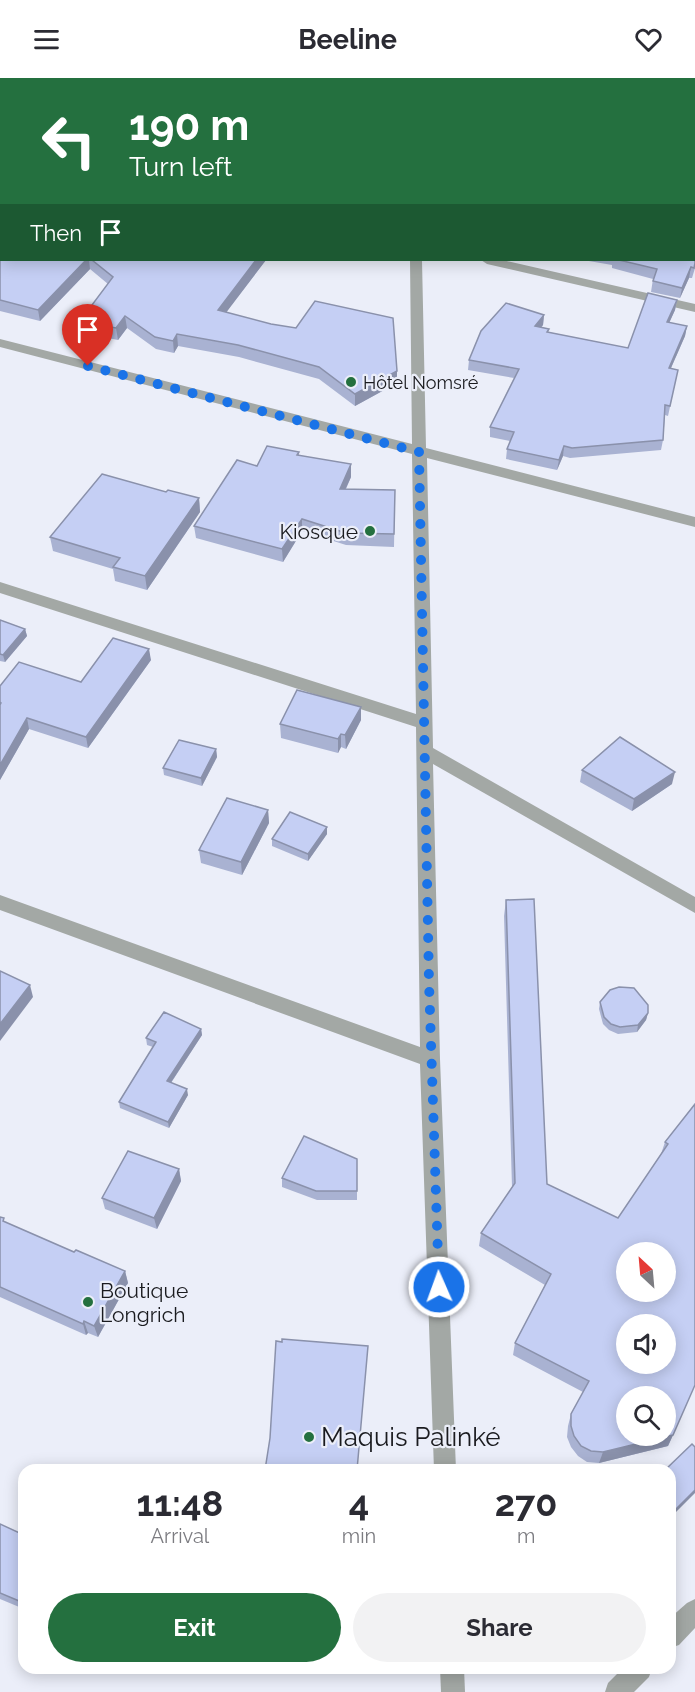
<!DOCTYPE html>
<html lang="en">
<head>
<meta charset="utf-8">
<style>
  :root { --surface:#fff; --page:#f2f2f3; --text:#2b2b33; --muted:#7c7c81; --accent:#24703f }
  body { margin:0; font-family:Raleway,sans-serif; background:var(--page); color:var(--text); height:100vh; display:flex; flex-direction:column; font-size:22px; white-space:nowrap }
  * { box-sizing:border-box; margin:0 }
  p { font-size:20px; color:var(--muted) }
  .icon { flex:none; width:33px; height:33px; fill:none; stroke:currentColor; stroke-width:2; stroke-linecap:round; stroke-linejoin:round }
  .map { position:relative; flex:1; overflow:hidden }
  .details { position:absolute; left:18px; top:1386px; width:658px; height:210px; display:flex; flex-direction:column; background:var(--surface); border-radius:18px; box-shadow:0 3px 15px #0003 }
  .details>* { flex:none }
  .guide { position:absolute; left:0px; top:0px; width:696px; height:183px; box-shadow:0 3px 15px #0003; background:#24703f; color:#fff; overflow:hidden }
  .needle { width:39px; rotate:334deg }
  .buttons { position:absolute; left:616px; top:1164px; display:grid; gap:12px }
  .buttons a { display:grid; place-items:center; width:60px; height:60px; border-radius:50%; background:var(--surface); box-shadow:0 3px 15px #0003; font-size:30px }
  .pin { position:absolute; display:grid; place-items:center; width:51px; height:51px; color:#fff; margin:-62px -26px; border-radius:50% 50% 50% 0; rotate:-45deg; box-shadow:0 0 6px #0007 }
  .pin .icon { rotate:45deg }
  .me { position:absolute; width:66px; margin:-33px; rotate:358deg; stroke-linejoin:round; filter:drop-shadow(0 0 4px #0008) }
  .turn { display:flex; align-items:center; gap:21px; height:126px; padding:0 30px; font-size:27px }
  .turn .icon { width:78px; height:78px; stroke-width:2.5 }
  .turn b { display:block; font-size:42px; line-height:51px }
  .then { display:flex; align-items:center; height:57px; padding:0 30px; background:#0003; gap:12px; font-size:22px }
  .eta { display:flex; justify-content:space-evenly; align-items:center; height:102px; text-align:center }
  .eta b { font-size:36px; font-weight:700; line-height:42px }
  .button { display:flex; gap:12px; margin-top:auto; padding:12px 30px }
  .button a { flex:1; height:69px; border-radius:36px; background:var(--accent); color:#fff; font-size:24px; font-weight:700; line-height:69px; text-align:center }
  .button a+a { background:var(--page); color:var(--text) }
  header { display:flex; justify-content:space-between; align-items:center; height:78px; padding:0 30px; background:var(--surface); font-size:27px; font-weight:700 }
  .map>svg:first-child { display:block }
</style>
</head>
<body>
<header><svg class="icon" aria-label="menu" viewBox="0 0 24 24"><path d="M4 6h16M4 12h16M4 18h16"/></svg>Beeline<svg class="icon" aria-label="heart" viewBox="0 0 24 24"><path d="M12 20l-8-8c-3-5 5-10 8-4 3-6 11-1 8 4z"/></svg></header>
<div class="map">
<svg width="695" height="1614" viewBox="0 0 695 1614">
  <rect width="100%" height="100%" fill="#ebeef9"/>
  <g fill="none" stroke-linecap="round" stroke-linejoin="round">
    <!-- street -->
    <g fill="#a3a8a5" fill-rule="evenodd">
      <path d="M383,0H400L401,2H384Z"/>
      <rect x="407" y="0" width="12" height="2"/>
      <path d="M694,59H695V67L694,66Z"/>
      <path d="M410,182H422L426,370L695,439V449L427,380L433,670L695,819V835L433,686L440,981L456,1392H434L420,986L0,832V817L420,969L416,649L0,515V504L416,636L412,376L0,269V261L412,366Z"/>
      <path d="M481,182H502L695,226V234L487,186Z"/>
      <path d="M695,1521V1550L679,1567L670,1570V1540L687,1525Z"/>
      <path d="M440,1590H464L465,1614H441Z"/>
      <path d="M623,1590H652L649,1599L634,1614H605L608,1605Z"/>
    </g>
  </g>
  <!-- wall -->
  <g fill="#a9b2d2">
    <path d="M0,147L2,182H266L226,234L397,305L355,328L319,301L239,279L178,268L174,275L156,271L127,250L118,262L82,255L80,243L108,206L90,191L40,243L0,233Z"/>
    <path d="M583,182H694L695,190L692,200H689L680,220L651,214L653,201L612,190V187Z"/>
    <path d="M677,222L675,232L669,245L687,248L685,258L671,290L676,301L668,338L665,337L663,362L661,372L570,380L563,378L557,392L506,381L507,371L510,363L490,359V349L514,300L468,292L469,282L544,237L543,247L541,249L549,251L548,254L628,270Z"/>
    <path d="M299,374V378L351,399L346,411L395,412L394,469L346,467L302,453L283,484L196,460L194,448L257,388Z"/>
    <path d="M166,414L199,420L200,434L147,512L115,503L113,491L53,473L50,459Z"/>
    <path d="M0,542L25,551L27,558L5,584L0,583Z"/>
    <path d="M151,582L88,670L29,651L0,702V608L81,604Z"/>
    <path d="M361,642L346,671L341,669L338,675L281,660L280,646Z"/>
    <path d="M216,671L217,679L202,708L164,697L163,690Z"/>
    <path d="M582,692L672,706L632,733L580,704Z"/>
    <path d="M268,732L269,745L242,797L201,785L199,772Z"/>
    <path d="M327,749V756L308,783L272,768V761Z"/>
    <path d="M506,822L547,1106L618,1140L661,1076L665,1064L695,1026L673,1357L668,1368L599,1385L587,1384L578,1378L571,1369L567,1359L568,1348L571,1336L583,1314L513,1277L515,1265L545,1207L479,1168L481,1155L512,1109L504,838Z"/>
    <path d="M600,924L648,935L646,942L637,954L618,956L609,952L603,946L599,931Z"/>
    <path d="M201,951L202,957L171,1005L188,1017L169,1050L120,1030L119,1024L153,969L147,967L146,960Z"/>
    <path d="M357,1081V1122H317L282,1109V1100Z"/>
    <path d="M179,1091L181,1103L157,1151L105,1131L102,1120Z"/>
    <path d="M0,1139L6,1145L74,1174L125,1193L128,1205L98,1259L88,1255L86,1257L0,1219Z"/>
    <path d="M0,1446L24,1457V1531L0,1521Z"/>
  </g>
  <!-- shaded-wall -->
  <g fill="#8a91ab">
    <path d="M2,106V116L0,118V107Z"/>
    <path d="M86,182H89L90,191L40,243L38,232Z"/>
    <path d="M256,182H266L219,244L218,232Z"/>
    <path d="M691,189L689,200L680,220L682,210Z"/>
    <path d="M677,222L675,232L665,254L667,244Z"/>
    <path d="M544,237L543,247L534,258L535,248Z"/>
    <path d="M125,238L127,250L118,262L116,250Z"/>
    <path d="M687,248L685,258L667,299L669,290Z"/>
    <path d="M177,256L178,268L174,275L173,263Z"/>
    <path d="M397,293V305L355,328V316Z"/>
    <path d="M564,368L563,378L557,392L559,382Z"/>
    <path d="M351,386V399L340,423V411Z"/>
    <path d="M199,420L200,434L147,512L145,498Z"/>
    <path d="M302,441V453L283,484L282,471Z"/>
    <path d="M25,551L27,558L5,584L3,577Z"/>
    <path d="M149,571L151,582L88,670L86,659Z"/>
    <path d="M361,629V642L346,671L345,657Z"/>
    <path d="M27,640L29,651L0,702V687Z"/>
    <path d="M341,656V669L338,675V661Z"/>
    <path d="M216,671L217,679L202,708L201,700Z"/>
    <path d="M675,694L672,706L632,733L634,721Z"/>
    <path d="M268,732L269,745L242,797L241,784Z"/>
    <path d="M327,749V756L308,783V776Z"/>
    <path d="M30,907L33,919L0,963V946Z"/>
    <path d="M648,935L646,942L637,954L638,947Z"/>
    <path d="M201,951L202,957L168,1009L167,1003Z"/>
    <path d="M187,1011L188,1017L169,1050L168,1044Z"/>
    <path d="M179,1091L181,1103L157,1151L154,1140Z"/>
    <path d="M125,1193L128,1205L98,1259L94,1248Z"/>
    <path d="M84,1243L88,1255L86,1257L83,1246Z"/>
    <path d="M673,1357L668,1368L599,1385L603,1374Z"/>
    <path d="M695,1412V1415L670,1440V1437Z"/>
  </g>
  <!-- building -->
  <g fill="#c5cff4" stroke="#8a91ab" stroke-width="1.5" fill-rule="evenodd">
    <path d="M49,0H168L176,2H48Z"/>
    <path d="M0,63L2,64V106L0,107Z"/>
    <path d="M0,146H2V182H86L38,232L0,222Z"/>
    <path d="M694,161L695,185L694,190L691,189L682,210L653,203L657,191L619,182H694Z"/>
    <path d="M92,182H256L218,232L271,246L296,250L315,223L393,240L397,293L355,316L319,289L238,267L177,256L173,263L155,259L125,238L116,250L80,243L113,199Z"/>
    <path d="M648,215L677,222L667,244L687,248L669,290L678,292L670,328L665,327L663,362L572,370L564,368L559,382L507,371L514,354L490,349L519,291L469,282L481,253L506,225L544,237L535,248L549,251L547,254L628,270Z"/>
    <path d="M267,368L299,374L297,377L351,386L340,411L395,412L394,456L346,455L302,441L282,471L194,448L237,382L257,388Z"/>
    <path d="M102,396L166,414L168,412L199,420L145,498L113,489L120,480L50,459Z"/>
    <path d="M0,542L25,551L3,577L0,576Z"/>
    <path d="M113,560L149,571L86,659L27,640L0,687V627L1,625L0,624V608L19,584L81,604Z"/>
    <path d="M297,612L361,629L345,657L341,656L338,661L280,646Z"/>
    <path d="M620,659L675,694L634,721L582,692Z"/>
    <path d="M179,662L216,671L201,700L163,690Z"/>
    <path d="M227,720L268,732L241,784L199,772Z"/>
    <path d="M290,734L327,749L308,776L272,761Z"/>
    <path d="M534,821L547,1106L618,1140L668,1066L665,1064L695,1026V1307L673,1357L603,1374L591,1373L581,1368L574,1358L571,1348V1336L589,1303L515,1265L551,1196L481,1155L515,1105L506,822ZM627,1174H666V1214H627ZM627,1246H666V1286H627ZM627,1318H666V1358H627Z"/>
    <path d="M0,893L30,907L0,946Z"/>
    <path d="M619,909L634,910L648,927V935L638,947L620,949L611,946L604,939L600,924L610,912Z"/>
    <path d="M164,934L201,951L167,1003L187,1011L168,1044L119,1024L156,964L146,960Z"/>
    <path d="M304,1058L357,1081V1113H316L282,1100Z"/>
    <path d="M128,1073L179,1091L154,1140L102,1120Z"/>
    <path d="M0,1139L4,1140L3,1143L74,1174L76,1172L125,1193L94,1248L84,1243L83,1246L0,1209Z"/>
    <path d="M282,1261L368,1268L357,1392H265L270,1360L276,1263L282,1264Z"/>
    <path d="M692,1366L695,1369V1412L670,1437V1392H665Z"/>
    <path d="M0,1446L24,1457V1525L0,1515Z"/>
  </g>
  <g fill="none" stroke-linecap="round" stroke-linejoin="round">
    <!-- route -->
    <path stroke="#1a73e8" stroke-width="10" stroke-dasharray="0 18" d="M88,288L419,374L429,904L439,1209"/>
  </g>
  <!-- markers -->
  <g fill="#24703f" stroke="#ebeef9" stroke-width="2">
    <circle cx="351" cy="304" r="6"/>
    <circle cx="370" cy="453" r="6"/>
    <circle cx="88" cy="1224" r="6"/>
    <circle cx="309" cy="1359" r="6"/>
  </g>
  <g text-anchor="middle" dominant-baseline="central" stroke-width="4.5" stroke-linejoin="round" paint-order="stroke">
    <!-- far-poi labels -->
    <g font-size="18" fill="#1a1b1f" stroke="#ebeef9" text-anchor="start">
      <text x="363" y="304">Hôtel Nomsré</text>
    </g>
    <!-- poi labels -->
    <g font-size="21" fill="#1a1b1f" stroke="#ebeef9" text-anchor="end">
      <text x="358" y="453">Kiosque</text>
      <text x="100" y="1212" text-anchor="start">Boutique<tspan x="100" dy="24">Longrich</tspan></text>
    </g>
    <!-- near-poi labels -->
    <g font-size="26" fill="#1a1b1f" stroke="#ebeef9" text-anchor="start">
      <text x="321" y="1359">Maquis Palinké</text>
    </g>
  </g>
</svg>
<div class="buttons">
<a><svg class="needle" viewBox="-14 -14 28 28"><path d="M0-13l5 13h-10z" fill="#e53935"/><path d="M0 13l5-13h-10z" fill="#7c7c81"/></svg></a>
<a><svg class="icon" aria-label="sound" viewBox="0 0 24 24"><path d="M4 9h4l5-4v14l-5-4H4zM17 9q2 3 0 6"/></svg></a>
<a><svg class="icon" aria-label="search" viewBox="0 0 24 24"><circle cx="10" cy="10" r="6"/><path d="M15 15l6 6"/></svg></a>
</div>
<div class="pin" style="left:88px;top:288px;background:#d93025"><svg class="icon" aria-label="arrive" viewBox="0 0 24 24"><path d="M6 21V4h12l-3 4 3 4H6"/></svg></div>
<svg class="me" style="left:439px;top:1209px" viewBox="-20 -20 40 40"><circle r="17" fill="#1a73e8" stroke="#fff" stroke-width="3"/><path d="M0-11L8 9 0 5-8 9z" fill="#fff"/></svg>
<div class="guide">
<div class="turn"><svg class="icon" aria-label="left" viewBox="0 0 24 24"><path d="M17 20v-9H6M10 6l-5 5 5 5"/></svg><div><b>190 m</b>Turn left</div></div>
<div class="then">Then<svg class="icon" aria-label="arrive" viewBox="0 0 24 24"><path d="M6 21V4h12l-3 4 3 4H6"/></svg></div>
</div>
<section class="details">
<div class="eta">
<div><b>11:48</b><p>Arrival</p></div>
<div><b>4</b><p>min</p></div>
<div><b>270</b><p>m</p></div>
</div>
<div class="button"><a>Exit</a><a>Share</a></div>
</section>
</div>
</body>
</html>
